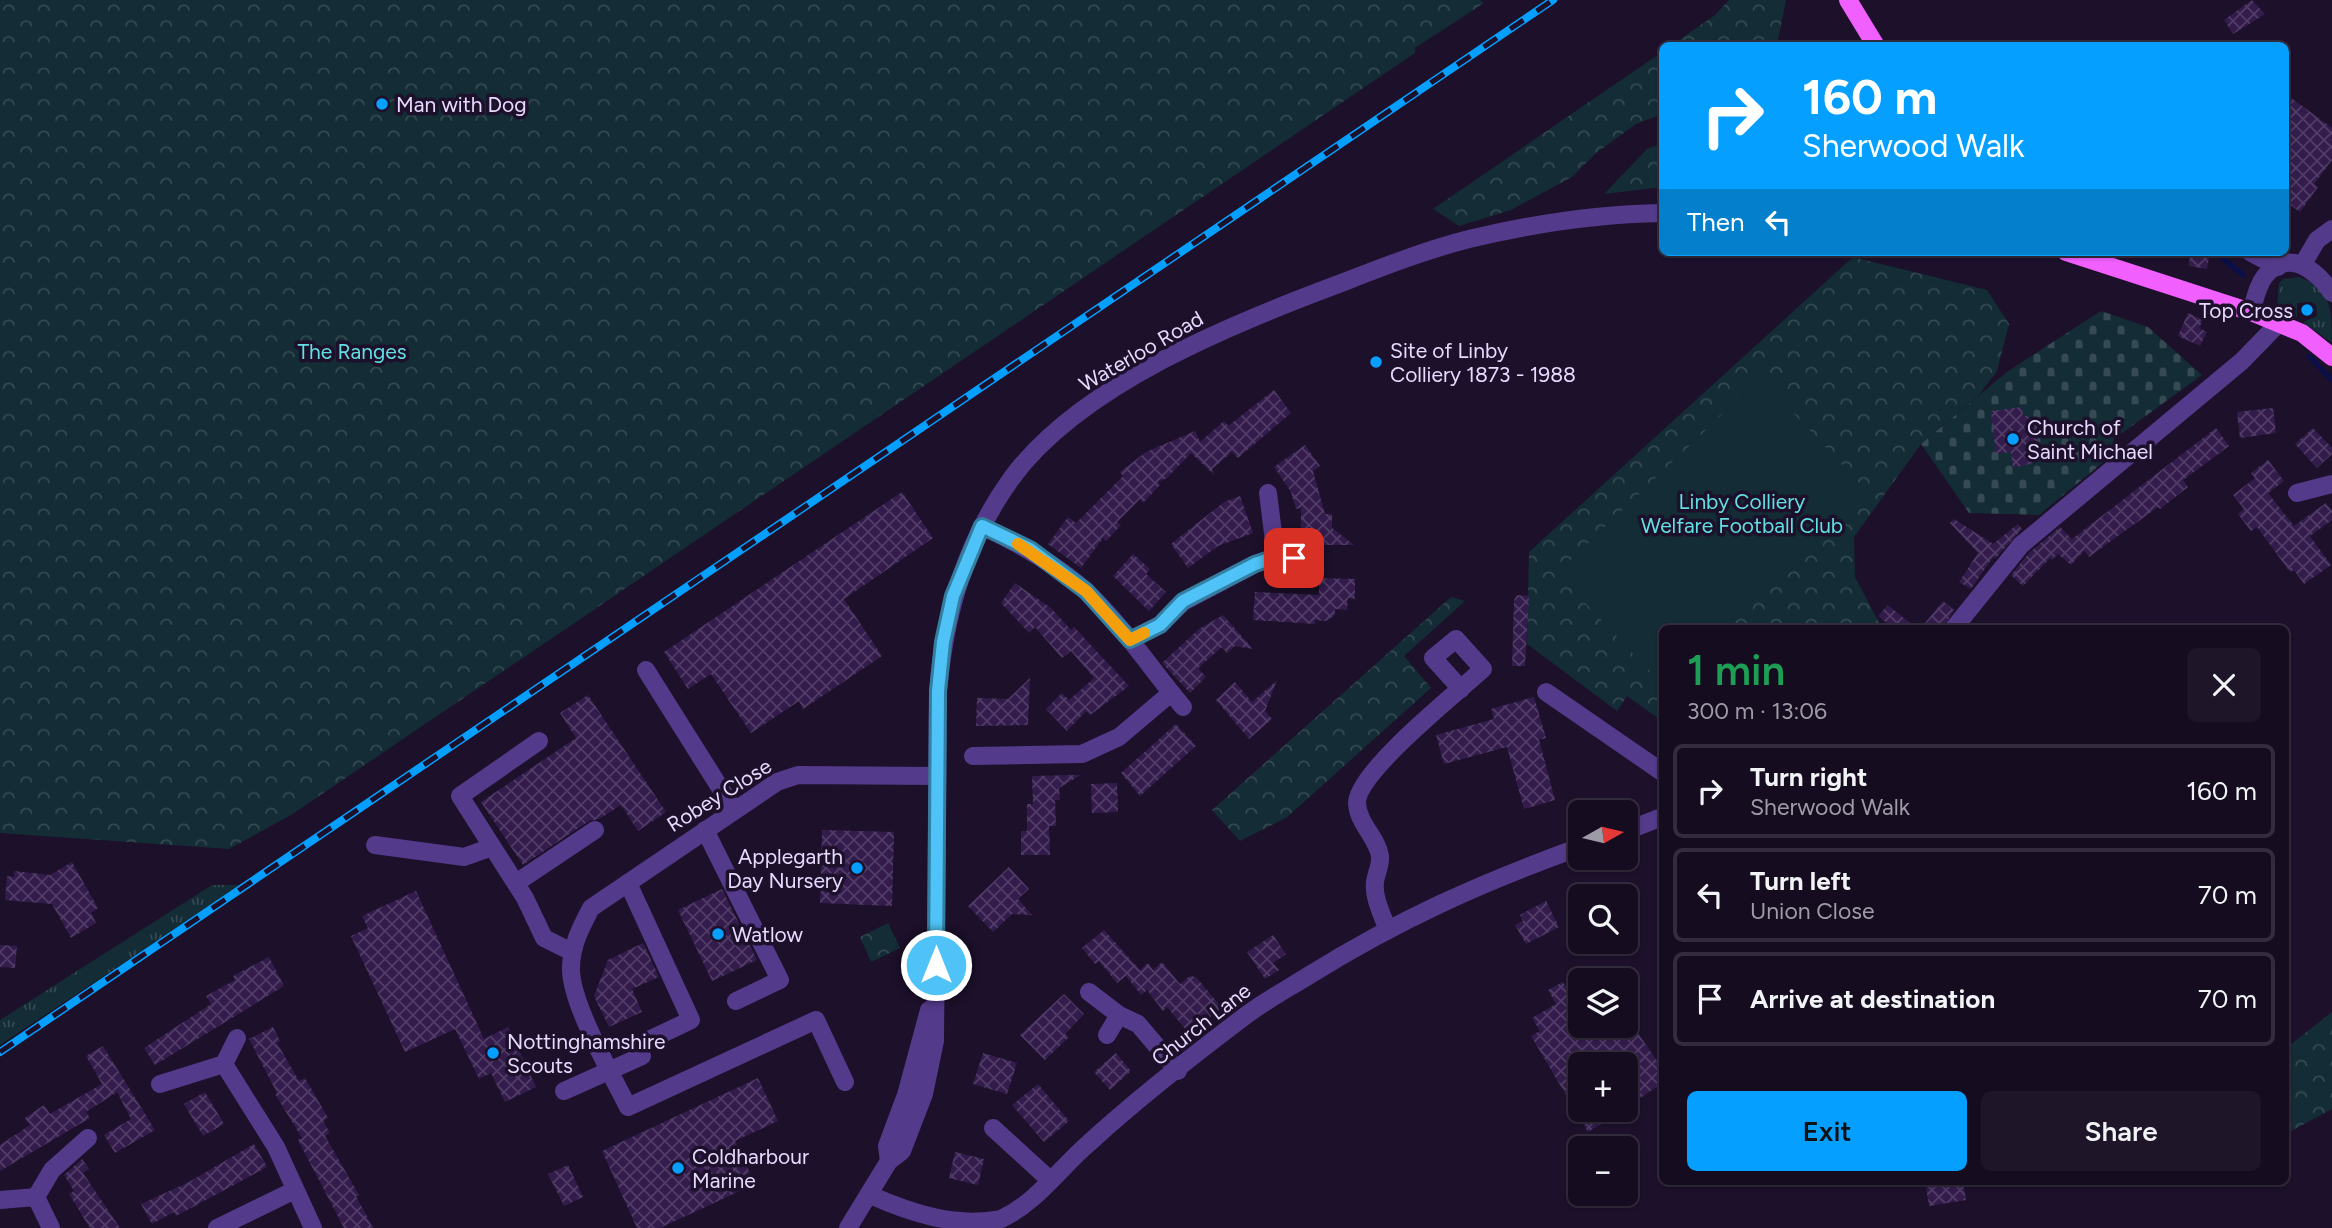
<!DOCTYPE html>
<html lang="en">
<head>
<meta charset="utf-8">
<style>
  :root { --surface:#150c20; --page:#1e1529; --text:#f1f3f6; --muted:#9d9ba5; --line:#342c3e; --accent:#059fff }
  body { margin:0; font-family:Figtree,sans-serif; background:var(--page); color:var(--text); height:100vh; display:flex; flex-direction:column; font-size:26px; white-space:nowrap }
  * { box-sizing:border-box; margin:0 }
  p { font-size:23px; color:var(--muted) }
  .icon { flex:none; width:38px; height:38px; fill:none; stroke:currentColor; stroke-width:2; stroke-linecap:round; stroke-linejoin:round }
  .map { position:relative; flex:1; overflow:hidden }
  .details { position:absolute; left:1659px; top:625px; width:630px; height:560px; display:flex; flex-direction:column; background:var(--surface); border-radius:10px; box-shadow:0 2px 5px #0004,0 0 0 2px var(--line) }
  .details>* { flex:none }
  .top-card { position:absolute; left:1659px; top:42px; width:630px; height:214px; border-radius:10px; box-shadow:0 2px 5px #0004,0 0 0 2px var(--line); background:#059fff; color:#fff; overflow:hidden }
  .needle { width:46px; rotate:82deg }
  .tools { position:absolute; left:1568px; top:800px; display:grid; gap:14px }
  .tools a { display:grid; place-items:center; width:70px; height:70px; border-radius:10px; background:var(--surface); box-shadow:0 2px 5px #0004,0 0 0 2px var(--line); font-size:35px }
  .pin { position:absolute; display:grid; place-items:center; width:60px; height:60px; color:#fff; margin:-30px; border-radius:14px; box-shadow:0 4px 10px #0006 }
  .me { position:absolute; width:77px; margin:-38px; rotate:0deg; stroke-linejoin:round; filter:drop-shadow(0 0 5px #0008) }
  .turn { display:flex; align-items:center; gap:24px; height:147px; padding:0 28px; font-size:32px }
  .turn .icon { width:91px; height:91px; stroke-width:2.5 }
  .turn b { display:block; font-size:49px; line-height:60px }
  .then { display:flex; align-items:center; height:66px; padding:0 28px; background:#0003; gap:14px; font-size:26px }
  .round { display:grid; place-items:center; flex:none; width:74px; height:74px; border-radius:10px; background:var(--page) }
  .overview { display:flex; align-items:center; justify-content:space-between; height:119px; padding:0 28px }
  h1 { font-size:42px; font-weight:600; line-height:52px; color:#1e9e55 }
  .cta { display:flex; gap:14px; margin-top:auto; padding:14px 28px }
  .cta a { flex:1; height:80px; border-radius:10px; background:var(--accent); color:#111; font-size:28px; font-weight:600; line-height:80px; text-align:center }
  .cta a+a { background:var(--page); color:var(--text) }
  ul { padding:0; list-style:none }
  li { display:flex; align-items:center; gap:21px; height:94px; margin:0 14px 10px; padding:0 14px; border:4px solid var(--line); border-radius:10px }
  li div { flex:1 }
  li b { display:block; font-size:26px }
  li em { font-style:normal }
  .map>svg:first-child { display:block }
</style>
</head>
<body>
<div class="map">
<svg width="2332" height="1228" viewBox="0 0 2332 1228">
  <defs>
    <pattern id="grass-tufts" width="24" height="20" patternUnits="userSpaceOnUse" patternTransform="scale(1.75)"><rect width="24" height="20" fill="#132c35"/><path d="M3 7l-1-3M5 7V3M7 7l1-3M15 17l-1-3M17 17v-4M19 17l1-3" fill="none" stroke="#354a53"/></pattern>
    <pattern id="forest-crowns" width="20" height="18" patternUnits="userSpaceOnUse" patternTransform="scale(1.75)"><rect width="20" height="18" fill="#132c35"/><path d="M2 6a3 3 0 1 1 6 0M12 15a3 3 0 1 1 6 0" fill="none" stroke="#354a53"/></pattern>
    <pattern id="cemetery-stones" width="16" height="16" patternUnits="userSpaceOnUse" patternTransform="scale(1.75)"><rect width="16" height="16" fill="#132c35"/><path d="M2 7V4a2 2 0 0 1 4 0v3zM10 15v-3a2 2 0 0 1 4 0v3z" fill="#354a53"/></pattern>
    <pattern id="building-cross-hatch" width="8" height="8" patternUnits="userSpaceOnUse" patternTransform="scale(1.75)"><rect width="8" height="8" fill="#331c4c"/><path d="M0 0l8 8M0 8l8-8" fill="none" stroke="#513c67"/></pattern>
  </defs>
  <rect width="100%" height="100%" fill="#1c102a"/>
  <!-- grass -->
  <g fill="url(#grass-tufts)">
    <path d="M2299,277C2332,288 2332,311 2332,343L2303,322L2317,316L2316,305L2311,302L2297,303V317L2283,312L2277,306L2279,283L2283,279Z"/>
    <path d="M212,885H241L0,1045V1020Z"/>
  </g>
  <!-- forest -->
  <g fill="url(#forest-crowns)">
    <path d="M0,0H1480L1484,3L1415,48V53L291,815L229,849L0,833Z"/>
    <path d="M1729,0H1786L1777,45H1672L1715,15Z"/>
    <path d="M1662,52V114L1636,124L1596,153L1572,177L1511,210L1459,226L1433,209Z"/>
    <path d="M1662,143V187L1604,194L1647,149Z"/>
    <path d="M1853,257L1987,290L2009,324L1997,371L1979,395L1921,444L1854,537L1855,577L1882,628H1662V721L1627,696L1617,711L1527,644L1529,552Z"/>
    <path d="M1451,597L1465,601L1404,656L1431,688L1286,818L1240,841L1212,810Z"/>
    <path d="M888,923L900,948L871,962L860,937Z"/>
    <path d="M2332,1012V1109L2286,1134V1048Z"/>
  </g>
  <!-- cemetery -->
  <path fill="url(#cemetery-stones)" d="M2101,311L2148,327L2202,375L2114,439L2112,455L2039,515L1969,513L1921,444L2008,371Z"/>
  <!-- pitch -->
  <path fill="#132c35" d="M1760,378L1867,491L1724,628H1662V684L1557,573Z"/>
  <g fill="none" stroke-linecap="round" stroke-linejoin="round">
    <!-- stream -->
    <g stroke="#0a0f4a" stroke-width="5">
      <path d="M2215,252L2243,275"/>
      <path d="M2309,356L2332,380"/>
    </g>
  </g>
  <!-- building -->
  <g fill="url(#building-cross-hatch)">
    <path d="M2252,0L2265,14L2233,34L2224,20Z"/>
    <path d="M2286,94L2332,128V160L2314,184L2318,187L2300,212L2286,202Z"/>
    <path d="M2190,252H2210L2207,269L2189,266Z"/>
    <path d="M2188,313L2203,320L2199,328L2207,332L2200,346L2178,336Z"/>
    <path d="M1274,390L1291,413L1238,458L1232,452L1212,469L1214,475L1191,453L1167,478L1158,482L1160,485L1143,503L1140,499L1117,522L1121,525L1106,541L1103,538L1081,568L1048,544L1068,517L1076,523L1123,476L1120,472L1146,452L1195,431L1200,442L1224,421L1228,426Z"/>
    <path d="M2022,407L2023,416H2028L2029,422L2036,421L2041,461L2013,468L2011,452L1996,454L1991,411Z"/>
    <path d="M2273,408L2276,433L2240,438L2237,412Z"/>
    <path d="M2216,428L2229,446L2183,480L2188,487L2160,509L2158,507L2089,557L2084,551L2071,565L2058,554L2052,560L2050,558L2023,586L2011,575L2029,553L2060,527L2072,539Z"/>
    <path d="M2313,428L2332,448V454L2317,468L2295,444Z"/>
    <path d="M1305,445L1320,466L1313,471L1325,514H1332V528L1354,545H1301V508L1296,509L1291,492L1274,467Z"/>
    <path d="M2268,460L2284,481L2268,493L2294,526L2326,503L2332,511V520L2310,536L2331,565L2304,584L2294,570L2290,572L2257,527L2251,531L2238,514L2244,509L2233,495L2255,478L2251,473Z"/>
    <path d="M902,492L933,538L844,599L882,656L803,709L799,701L751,733L711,674L688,689L664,652Z"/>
    <path d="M1240,496L1253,533L1218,546L1188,568L1171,544L1224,502Z"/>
    <path d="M1954,519L1993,544L2018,524L2022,529L1995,559L1993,557L1971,589L1959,582L1978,553L1950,523Z"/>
    <path d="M1133,554L1150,569L1146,574L1166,592L1149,611L1113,576Z"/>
    <path d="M1319,578L1355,579V599L1348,598L1347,610L1335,609V615L1326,621L1315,620V624L1253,620L1255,592L1319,595Z"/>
    <path d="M1015,583L1051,608L1071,630L1074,627L1129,686L1090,715L1086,711L1067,731L1046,709L1062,693L1069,700L1094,678L1071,651L1062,658L1035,627L1029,633L1001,603Z"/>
    <path d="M1517,595L1529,596L1525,666H1512L1514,600Z"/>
    <path d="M1943,601L1954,610L1943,628H1921Z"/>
    <path d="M1888,605L1916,628H1893L1878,616Z"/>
    <path d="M1223,615L1253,649L1235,646L1227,653L1222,647L1198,668L1206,677L1190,693L1162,663L1199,629Z"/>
    <path d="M1030,678L1028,725L976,726L977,698L1008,699Z"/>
    <path d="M1277,680L1265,711L1272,719L1249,739L1216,700L1235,682L1252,702Z"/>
    <path d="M588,695L666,812L638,831L621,805L599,819L589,821L523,865L481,802L576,738L560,713Z"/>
    <path d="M1534,697L1546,738L1539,740L1555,800L1524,809L1507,747L1444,764L1436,735L1494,719L1491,709Z"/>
    <path d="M1176,724L1196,746L1140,796L1121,773Z"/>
    <path d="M1081,775L1059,788L1060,800H1055L1056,826H1049L1050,855H1021V831H1027V804H1033L1032,776Z"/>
    <path d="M1117,783L1118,812L1092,813L1091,784Z"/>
    <path d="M822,830L894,832L892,906L820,903Z"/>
    <path d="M72,862L98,908L91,913L96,923L71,938L52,904L5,900L7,876L14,877V871L50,875Z"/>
    <path d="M1009,867L1029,889L1018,899L1032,915L1012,914L993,932L968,906Z"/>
    <path d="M722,889L757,960L712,981L678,910Z"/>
    <path d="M416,891L484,1039L508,1027L536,1087L505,1102L491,1073L479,1079L455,1029L405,1052L351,936L368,928L362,916Z"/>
    <path d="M1546,901L1559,927L1526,944L1515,925L1523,921L1520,915Z"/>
    <path d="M1104,930L1140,970L1148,963L1153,970L1162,962L1180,984L1190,976L1196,977L1222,1008L1202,1024L1199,1019L1186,1030L1167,1007L1163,1011L1147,990L1141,995L1126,976L1117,983L1099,961L1095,964L1082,948Z"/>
    <path d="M1273,935L1286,954L1273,963L1279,970L1265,979L1247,952Z"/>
    <path d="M643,943L659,977L632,989L642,1012L609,1027L594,996L608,960Z"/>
    <path d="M0,945L17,946L15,968L0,967Z"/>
    <path d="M269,957L284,986L155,1065L144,1048L211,1004L206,996L235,980L233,976Z"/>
    <path d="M1563,982L1580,1011V1026H1633L1662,1068V1083L1626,1108V1064H1580V1110H1624L1588,1132L1531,1036L1540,1031L1532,1018L1556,1004L1548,990Z"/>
    <path d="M1064,994L1084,1014L1065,1034L1069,1037L1045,1060L1020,1035Z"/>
    <path d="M273,1027L280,1041L277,1043L299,1081L305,1078L328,1118L323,1121L330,1133L325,1136L359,1195L356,1196L373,1228H344L298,1140L302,1138L275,1094L277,1093L249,1039Z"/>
    <path d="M103,1046L155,1130L115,1153L104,1135L131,1119L117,1092L86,1112L90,1118L0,1171V1145L30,1125L25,1118L44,1105L50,1114L102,1084L86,1056Z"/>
    <path d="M983,1053L1017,1063L1007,1094L973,1084Z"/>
    <path d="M1116,1053L1131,1071L1110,1090L1094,1072Z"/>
    <path d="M758,1078L778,1121L735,1141L755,1184L660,1228H637L602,1151Z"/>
    <path d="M1038,1084L1069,1121L1044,1142L1012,1105Z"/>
    <path d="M205,1092L224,1124L203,1136L184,1104Z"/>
    <path d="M254,1144L267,1167L176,1216L174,1212L152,1224L141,1204L189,1182Z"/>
    <path d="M955,1152L984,1159L978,1185L949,1178Z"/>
    <path d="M82,1159L89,1169L83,1173L120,1228H90L69,1194L74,1191L64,1175Z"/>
    <path d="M568,1165L583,1197L564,1206L548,1174Z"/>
    <path d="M1925,1181H1963L1966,1200L1929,1206Z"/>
  </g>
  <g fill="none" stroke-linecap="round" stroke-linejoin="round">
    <!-- minor -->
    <g stroke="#543a8a" stroke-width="18">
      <path d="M2250,252L2278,267"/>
      <path d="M2303,264L2317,240L2332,229"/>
      <path d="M2251,312C2255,300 2257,286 2265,276C2289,247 2317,271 2332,293"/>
      <path d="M1268,493L1276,557"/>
      <path d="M2297,493L2332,484"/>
      <path d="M982,526C1019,544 1056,564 1087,592C1123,626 1151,669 1183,707"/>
      <path d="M1954,628L2021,545L2242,361L2278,324"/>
      <path d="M1130,640L1160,625L1183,602L1255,564L1276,557L1311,558"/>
      <path d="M646,670L734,810"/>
      <path d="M1546,692L1662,772"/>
      <path d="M539,741L460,796L525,898L544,938L572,952"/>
      <path d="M973,756L1082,754L1119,737L1171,693"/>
      <path d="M705,830L780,980L736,1001"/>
      <path d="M1626,831L1662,817"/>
      <path d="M375,845L464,857L492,847"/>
      <path d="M516,883L595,830"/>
      <path d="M628,883L691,1020L649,1040"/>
      <path d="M1387,928C1382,914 1373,897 1375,882C1376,874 1381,865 1380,856C1377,837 1358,824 1357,803C1357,772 1457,693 1483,669L1456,639L1433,658L1461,689"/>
      <path d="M1089,992L1119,1015L1138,1024L1178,1071"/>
      <path d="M1107,1035L1119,1015"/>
      <path d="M224,1064L237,1038"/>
      <path d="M845,1082L816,1020L628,1107C612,1075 570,1002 571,968C571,946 581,927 591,908L777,782L798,775L937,776"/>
      <path d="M160,1084L224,1064L276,1147L313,1228"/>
      <path d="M564,1091L642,1056"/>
      <path d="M993,1128L1050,1180"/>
      <path d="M889,1161L887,1146L906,1095L929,1010"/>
      <path d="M870,1195C911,1213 955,1228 1001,1219C1036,1203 1060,1168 1089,1143C1138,1098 1192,1056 1245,1016C1265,1001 1287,989 1308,976C1398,920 1480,883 1580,847"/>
      <path d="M36,1197L52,1170L88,1138"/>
      <path d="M0,1200L36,1197L51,1228"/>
      <path d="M217,1228L295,1190"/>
      <path d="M848,1228L889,1161L902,1151L924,1094L935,1041L938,691C945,614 965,543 1011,479C1080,384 1236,322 1344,282C1385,266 1426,250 1469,239C1532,224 1597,214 1662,213"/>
    </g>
    <!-- major -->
    <g stroke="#f160ff" stroke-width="18">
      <path d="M1848,0L1876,46"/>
      <path d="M2066,252L2251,312L2302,333L2332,357"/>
    </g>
    <defs>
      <path id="rail" d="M0,1052L1553,0"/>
    </defs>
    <!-- rail casing -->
    <use href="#rail" stroke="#059fff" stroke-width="8"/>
    <!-- rail -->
    <use href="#rail" stroke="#1c102a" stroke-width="5" stroke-dasharray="16" stroke-linecap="butt"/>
  </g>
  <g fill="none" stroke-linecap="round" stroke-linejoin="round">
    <defs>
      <path id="route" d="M936,965L938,691L943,642L953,596L982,526L1030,549L1086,591L1130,640L1160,625L1183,601L1255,564L1276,557L1294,558"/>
    </defs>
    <!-- route casing -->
    <use href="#route" stroke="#337fa1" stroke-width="18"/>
    <!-- route -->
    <use href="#route" stroke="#4fc3f7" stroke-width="12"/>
    <!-- slow -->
    <path stroke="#f59e0b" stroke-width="12" d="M1018,544L1086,591L1130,640L1144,633"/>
  </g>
  <!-- markers -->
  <g fill="#059fff" stroke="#1c102a" stroke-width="2.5">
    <circle cx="382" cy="104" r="7"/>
    <circle cx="2307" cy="310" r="7"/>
    <circle cx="1376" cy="362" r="7"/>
    <circle cx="2013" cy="439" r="7"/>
    <circle cx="857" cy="868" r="7"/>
    <circle cx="718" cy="934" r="7"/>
    <circle cx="493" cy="1053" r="7"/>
    <circle cx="678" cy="1168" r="7"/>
  </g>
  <g text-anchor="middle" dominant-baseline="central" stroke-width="7" stroke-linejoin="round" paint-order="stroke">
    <!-- poi labels -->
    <g font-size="21" fill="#e8d9ff" stroke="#1c102a" text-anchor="start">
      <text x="396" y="104">Man with Dog</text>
      <text x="2293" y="310" text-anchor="end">Top Cross</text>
      <text x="1390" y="350">Site of Linby<tspan x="1390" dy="24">Colliery 1873 - 1988</tspan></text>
      <text x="2027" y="427">Church of<tspan x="2027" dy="24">Saint Michael</tspan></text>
      <text x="843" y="856" text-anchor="end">Applegarth<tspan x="843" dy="24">Day Nursery</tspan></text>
      <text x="732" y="934">Watlow</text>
      <text x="507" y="1041">Nottinghamshire<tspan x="507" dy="24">Scouts</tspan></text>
      <text x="692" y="1156">Coldharbour<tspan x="692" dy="24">Marine</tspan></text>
    </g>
    <!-- park labels -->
    <g font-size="21" fill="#62dfe3" stroke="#1c102a">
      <text x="352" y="351">The Ranges</text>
      <text x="1742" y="501">Linby Colliery<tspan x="1742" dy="24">Welfare Football Club</tspan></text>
    </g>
    <!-- street labels -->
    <g font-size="21" fill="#e8d9ff" stroke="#1c102a">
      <text transform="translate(1141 351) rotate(-30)">Waterloo Road</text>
      <text transform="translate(719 795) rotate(-32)">Robey Close</text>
      <text transform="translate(1201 1024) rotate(-38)">Church Lane</text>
    </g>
  </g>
</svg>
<div class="tools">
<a><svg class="needle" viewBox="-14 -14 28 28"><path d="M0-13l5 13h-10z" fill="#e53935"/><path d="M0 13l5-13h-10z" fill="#9d9ba5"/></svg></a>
<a><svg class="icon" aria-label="search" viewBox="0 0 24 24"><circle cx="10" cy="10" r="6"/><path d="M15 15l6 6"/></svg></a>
<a><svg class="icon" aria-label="layers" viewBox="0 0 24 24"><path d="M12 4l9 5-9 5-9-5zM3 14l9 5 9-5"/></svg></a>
<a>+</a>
<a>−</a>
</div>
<div class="pin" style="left:1294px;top:558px;background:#d93025"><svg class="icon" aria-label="arrive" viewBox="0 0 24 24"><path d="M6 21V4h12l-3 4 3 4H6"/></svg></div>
<svg class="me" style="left:936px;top:965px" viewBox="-20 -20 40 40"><circle r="17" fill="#4fc3f7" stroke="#fff" stroke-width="3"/><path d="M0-11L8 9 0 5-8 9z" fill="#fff"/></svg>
<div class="top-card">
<div class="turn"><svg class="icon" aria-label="right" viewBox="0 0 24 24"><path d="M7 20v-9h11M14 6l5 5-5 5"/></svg><div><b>160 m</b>Sherwood Walk</div></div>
<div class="then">Then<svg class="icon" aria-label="left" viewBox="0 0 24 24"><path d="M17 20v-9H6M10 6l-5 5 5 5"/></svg></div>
</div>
<section class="details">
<div class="overview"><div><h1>1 min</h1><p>300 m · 13:06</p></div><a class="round"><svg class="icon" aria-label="close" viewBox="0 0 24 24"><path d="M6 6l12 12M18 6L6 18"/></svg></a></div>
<ul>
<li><svg class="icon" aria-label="right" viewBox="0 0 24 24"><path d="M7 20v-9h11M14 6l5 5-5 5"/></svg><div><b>Turn right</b><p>Sherwood Walk</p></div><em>160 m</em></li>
<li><svg class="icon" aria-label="left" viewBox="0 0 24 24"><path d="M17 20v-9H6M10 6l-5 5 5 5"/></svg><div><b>Turn left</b><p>Union Close</p></div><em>70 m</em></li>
<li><svg class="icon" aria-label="arrive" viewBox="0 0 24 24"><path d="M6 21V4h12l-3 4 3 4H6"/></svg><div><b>Arrive at destination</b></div><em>70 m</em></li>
</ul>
<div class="cta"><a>Exit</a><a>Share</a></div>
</section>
</div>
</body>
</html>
